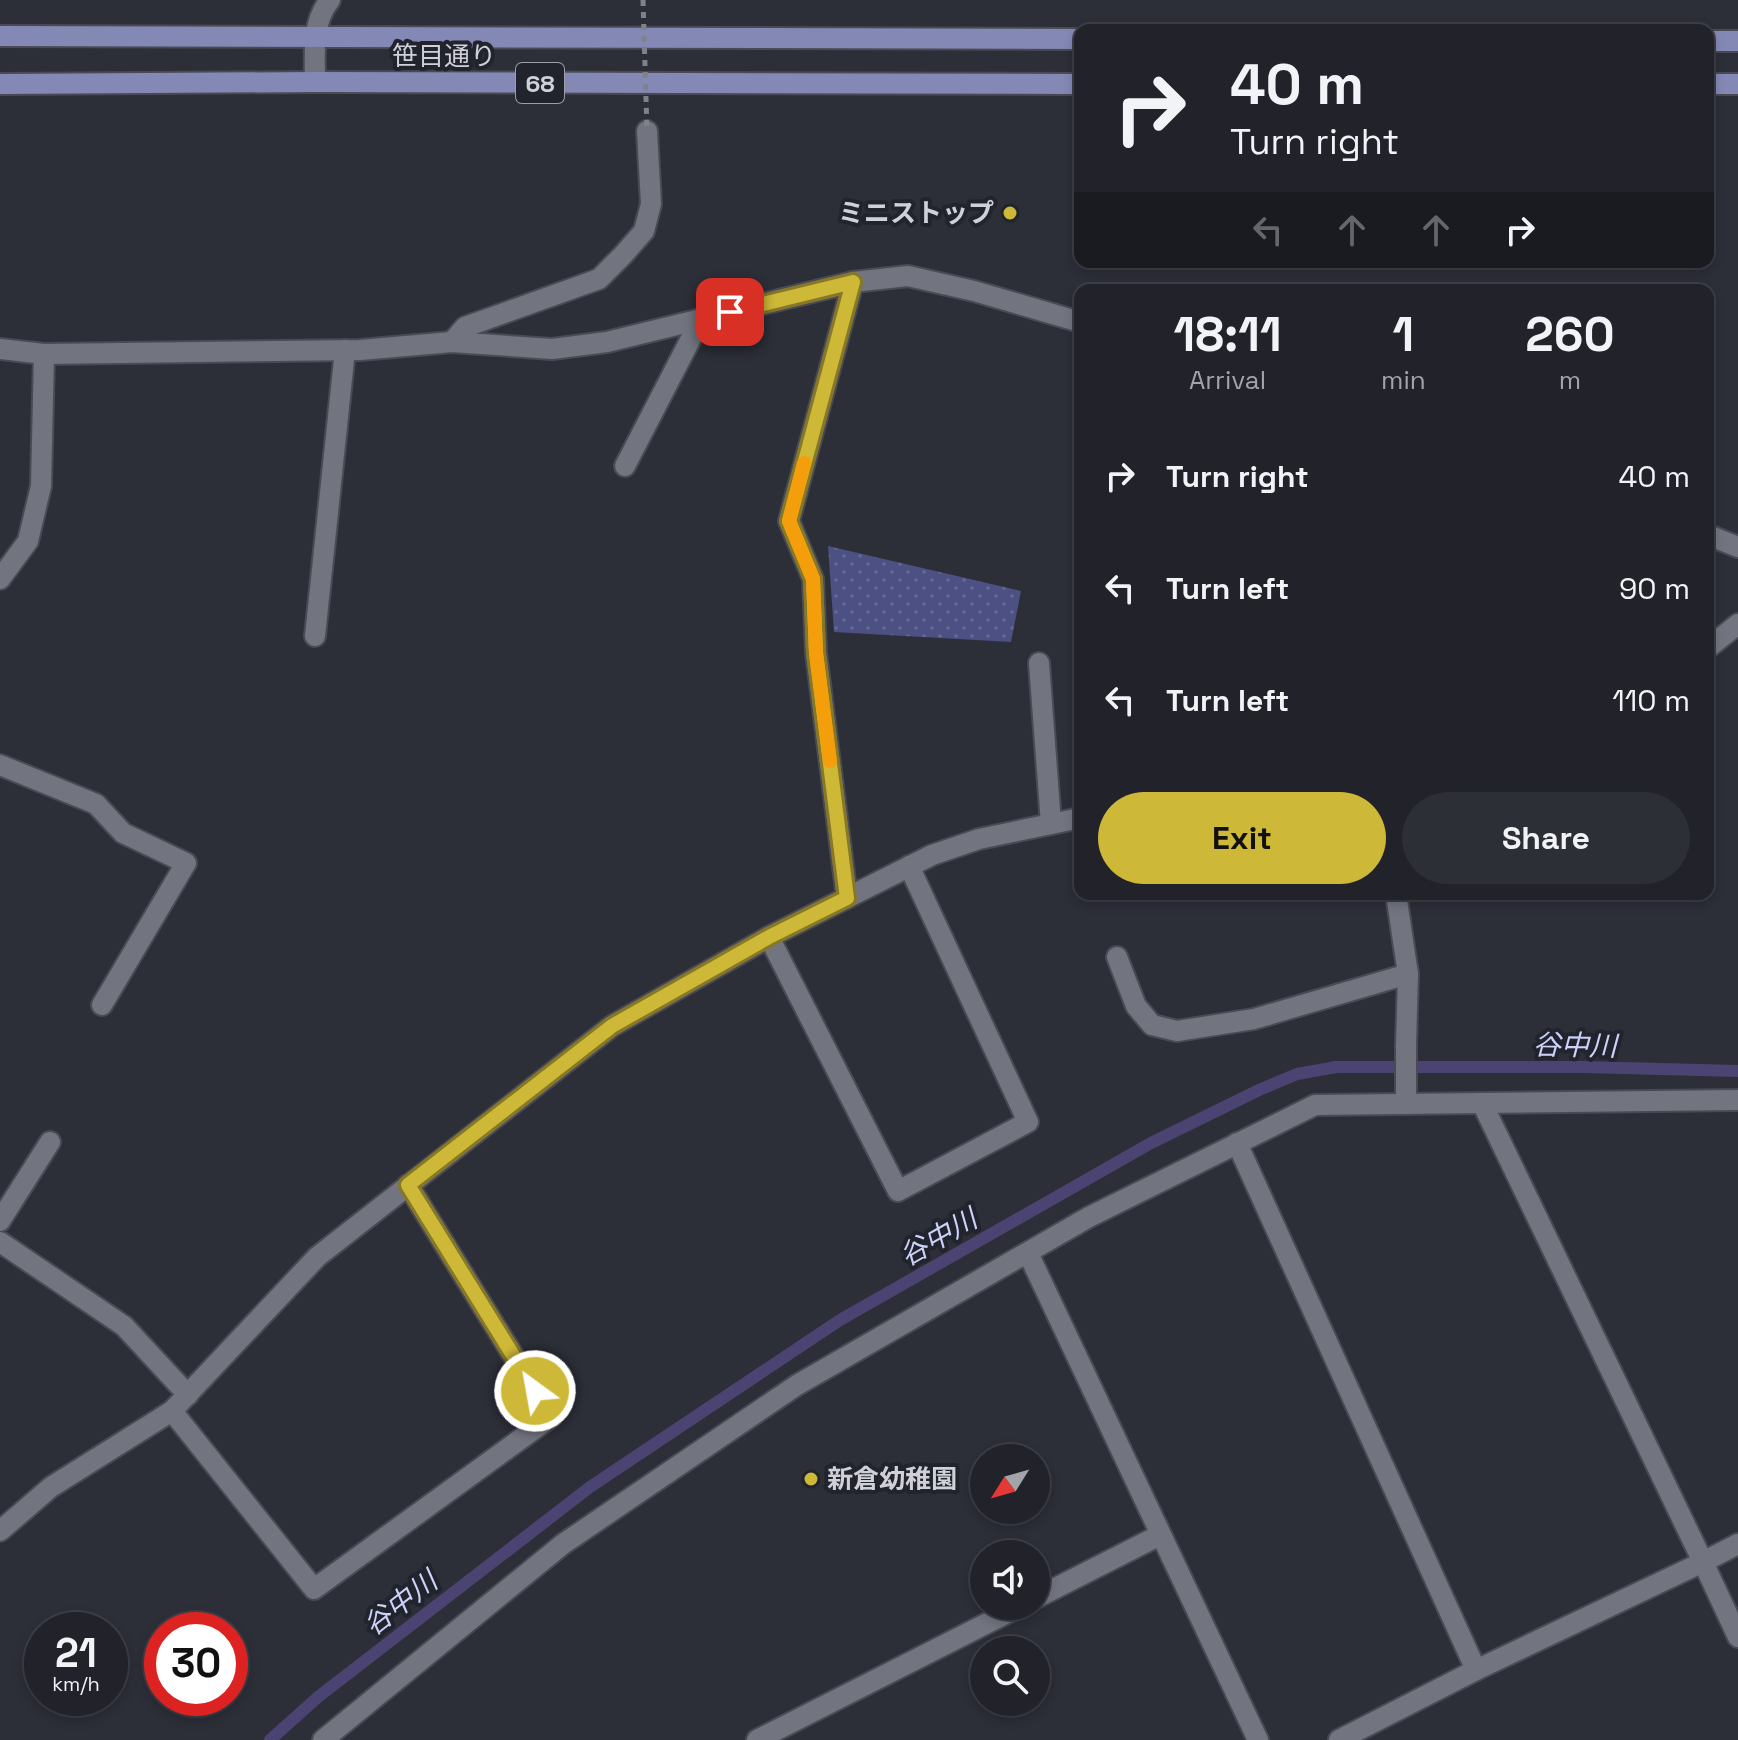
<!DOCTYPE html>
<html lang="en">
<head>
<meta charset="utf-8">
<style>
  :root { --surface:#21222a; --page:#2d2f36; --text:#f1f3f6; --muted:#a2a4a8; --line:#3e3f47; --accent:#ceb837 }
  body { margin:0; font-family:"Space Grotesk","Noto Sans JP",sans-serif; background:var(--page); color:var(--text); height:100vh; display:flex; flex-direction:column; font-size:30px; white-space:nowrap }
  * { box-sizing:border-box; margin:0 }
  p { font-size:26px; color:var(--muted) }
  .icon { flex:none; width:44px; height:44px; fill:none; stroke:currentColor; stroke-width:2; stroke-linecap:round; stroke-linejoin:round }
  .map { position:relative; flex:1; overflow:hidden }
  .side { position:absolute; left:1074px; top:284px; width:640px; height:616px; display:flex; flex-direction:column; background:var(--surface); border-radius:16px; box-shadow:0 4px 12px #0003,0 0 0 2px var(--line) }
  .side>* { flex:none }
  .banner { position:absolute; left:1074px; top:24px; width:640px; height:244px; border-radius:16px; box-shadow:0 4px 12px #0003,0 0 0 2px var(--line); background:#21222a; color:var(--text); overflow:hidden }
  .needle { width:52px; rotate:233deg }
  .tools { position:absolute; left:970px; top:1444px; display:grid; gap:16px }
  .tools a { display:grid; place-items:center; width:80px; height:80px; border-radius:50%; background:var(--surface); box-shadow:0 4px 12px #0003,0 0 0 2px var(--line); font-size:40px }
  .speed { position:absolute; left:24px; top:1612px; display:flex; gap:16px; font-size:40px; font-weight:700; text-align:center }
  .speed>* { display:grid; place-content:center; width:104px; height:104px; border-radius:50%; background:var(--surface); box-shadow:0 4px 12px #0003,0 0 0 2px var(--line); line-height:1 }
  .speed small { font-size:20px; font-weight:400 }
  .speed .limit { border:12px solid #d22; background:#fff; color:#111 }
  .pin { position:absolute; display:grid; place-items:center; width:68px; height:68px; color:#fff; margin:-34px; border-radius:16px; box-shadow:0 4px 12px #0006 }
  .me { position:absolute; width:88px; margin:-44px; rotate:328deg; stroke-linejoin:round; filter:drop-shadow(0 0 6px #0008) }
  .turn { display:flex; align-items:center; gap:28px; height:168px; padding:0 24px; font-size:36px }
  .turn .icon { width:104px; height:104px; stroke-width:2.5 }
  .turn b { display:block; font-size:56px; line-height:68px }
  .lanes { display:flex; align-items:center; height:76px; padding:0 24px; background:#0003; justify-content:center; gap:40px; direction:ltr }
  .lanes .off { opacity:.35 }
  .eta { display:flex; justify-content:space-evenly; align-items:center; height:136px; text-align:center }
  .eta b { font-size:48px; font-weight:800; line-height:56px }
  .action { display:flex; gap:16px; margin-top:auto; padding:16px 24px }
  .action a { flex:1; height:92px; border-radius:48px; background:var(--accent); color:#111; font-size:32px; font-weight:800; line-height:92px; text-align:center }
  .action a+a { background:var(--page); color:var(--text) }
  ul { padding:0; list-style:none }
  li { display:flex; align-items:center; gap:24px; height:112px; padding:0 24px }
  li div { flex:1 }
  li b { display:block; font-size:30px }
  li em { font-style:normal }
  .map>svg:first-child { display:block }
</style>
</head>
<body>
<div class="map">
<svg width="1738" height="1740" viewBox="0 0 1738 1740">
  <defs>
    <pattern id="grass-dots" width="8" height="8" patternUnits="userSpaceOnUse" patternTransform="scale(2)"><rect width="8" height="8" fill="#4c5082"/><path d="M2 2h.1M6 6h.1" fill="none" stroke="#656893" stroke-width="1.8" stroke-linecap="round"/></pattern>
  </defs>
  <rect width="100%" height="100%" fill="#2c2e38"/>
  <!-- grass -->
  <path fill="url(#grass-dots)" d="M828,546L1021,591L1011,642L834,632Z"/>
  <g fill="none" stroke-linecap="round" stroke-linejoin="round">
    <!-- stream -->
    <path stroke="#4b4472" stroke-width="12" d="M270,1740L318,1697L590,1487L840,1320L1151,1143L1259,1090L1297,1074L1336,1067H1584L1738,1071"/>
    <defs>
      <g id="service">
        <path d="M452,342L465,327L599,279L623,255L644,231L651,204L647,131"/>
        <path d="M625,466L701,319"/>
        <path d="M769,937L898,1191L1028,1122L909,866"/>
        <path d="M1117,957L1136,1006L1152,1025L1177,1031L1254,1019L1408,974"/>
      </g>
      <g id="minor">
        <path d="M315,82C315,55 311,23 330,0"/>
        <path d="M0,349L44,354L360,350L452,342L552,349L607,342L853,282L908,276L974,291L1080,322"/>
        <path d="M1708,535L1738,547"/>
        <path d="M0,579L28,541L41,486L44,354"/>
        <path d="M315,636L345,350"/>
        <path d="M1708,648L1738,624"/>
        <path d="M1039,663L1051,824"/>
        <path d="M0,765L96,804L123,833L186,863L102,1005"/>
        <path d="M1396,894L1408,974L1406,1045V1104"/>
        <path d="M847,898L816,653L813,579L789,521L853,282"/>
        <path d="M1482,1103L1703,1562"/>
        <path d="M1237,1143L1476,1670"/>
        <path d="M0,1221L50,1142"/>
        <path d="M0,1242L124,1326L188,1395"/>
        <path d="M1028,1253L1258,1740"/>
        <path d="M172,1411L314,1589L551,1417L408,1185"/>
        <path d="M0,1531L51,1487L172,1411L317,1257L612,1026L769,937L932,855L979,839L1080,818"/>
        <path d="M1036,1598L1160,1535"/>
        <path d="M323,1740L563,1544L797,1385L1089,1217L1315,1105L1738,1100"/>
        <path d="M757,1740L1021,1606"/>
        <path d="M1339,1740L1476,1670L1703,1562L1738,1544"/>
      </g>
      <path id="tertiary" d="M1703,1562L1738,1637"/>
      <g id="primary">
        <path d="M0,36L1080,39"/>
        <path d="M1708,41H1738"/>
        <path d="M0,84L315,82L1080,84"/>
        <path d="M1708,84H1738"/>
      </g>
    </defs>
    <!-- service casing -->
    <use href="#service" stroke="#494a53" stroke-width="24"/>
    <!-- minor casing -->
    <use href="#minor" stroke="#494a53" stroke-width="24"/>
    <!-- tertiary casing -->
    <use href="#tertiary" stroke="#494a53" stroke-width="24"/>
    <!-- primary casing -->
    <use href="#primary" stroke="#494a53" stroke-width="24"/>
    <!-- service -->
    <use href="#service" stroke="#727480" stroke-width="20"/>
    <!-- minor -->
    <use href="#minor" stroke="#727480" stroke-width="20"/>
    <!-- tertiary -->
    <use href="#tertiary" stroke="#727480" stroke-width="20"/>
    <!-- primary -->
    <use href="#primary" stroke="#8388b5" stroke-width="20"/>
    <!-- path-bridge -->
    <path stroke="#80828a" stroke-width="5" stroke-dasharray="6 6" stroke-linecap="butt" d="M643,0L647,131"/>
  </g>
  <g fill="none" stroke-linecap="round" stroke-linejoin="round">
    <defs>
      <path id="route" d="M535,1391L408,1185L612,1026L769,937L847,898L816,653L813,579L789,521L853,282L730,312"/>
    </defs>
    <!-- route casing -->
    <use href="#route" stroke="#867824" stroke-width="20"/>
    <!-- route -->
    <use href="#route" stroke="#ceb837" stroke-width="14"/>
    <!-- slow -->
    <path stroke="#f59e0b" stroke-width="14" d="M804,463L789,521L813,579L816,653L830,761"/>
  </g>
  <!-- markers -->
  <g fill="#ceb837" stroke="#22242d" stroke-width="3">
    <circle cx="1010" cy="213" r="8"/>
    <circle cx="811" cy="1479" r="8"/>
  </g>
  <g text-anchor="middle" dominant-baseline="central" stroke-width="8" stroke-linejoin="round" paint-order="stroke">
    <!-- shield labels -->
    <rect fill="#22242d" stroke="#9c9da5" stroke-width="2" x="516" y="63" width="48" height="40" rx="6"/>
    <g font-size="24" font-weight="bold" fill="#d0d1d8">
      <text x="540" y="83">68</text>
    </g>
    <!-- street labels -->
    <g font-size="26" fill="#d0d1d8" stroke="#22242d">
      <text x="444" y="56">笹目通り</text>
    </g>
    <!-- poi labels -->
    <g font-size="26" font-weight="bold" fill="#d0d1d8" stroke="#22242d" text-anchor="end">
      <text x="994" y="213">ミニストップ</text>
      <text x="827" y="1479" text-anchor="start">新倉幼稚園</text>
    </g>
    <!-- water labels -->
    <g font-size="28" font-style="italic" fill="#ccd2fa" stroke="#22242d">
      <text transform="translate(1575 1045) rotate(1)">谷中川</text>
      <text transform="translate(938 1237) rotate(-30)">谷中川</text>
      <text transform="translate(400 1603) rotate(-38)">谷中川</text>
    </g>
  </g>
</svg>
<div class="tools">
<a><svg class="needle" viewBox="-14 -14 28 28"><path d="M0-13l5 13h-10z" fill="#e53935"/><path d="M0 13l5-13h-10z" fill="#a2a4a8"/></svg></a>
<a><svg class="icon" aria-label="sound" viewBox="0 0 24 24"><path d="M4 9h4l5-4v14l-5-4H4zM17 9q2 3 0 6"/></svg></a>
<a><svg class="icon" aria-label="search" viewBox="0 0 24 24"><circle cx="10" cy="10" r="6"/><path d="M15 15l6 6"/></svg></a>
</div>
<div class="speed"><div>21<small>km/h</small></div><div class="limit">30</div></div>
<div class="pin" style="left:730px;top:312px;background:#d93025"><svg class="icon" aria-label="arrive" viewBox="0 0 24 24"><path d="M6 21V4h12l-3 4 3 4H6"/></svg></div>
<svg class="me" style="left:535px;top:1391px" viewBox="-20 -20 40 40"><circle r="17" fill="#ceb837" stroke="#fff" stroke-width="3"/><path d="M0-11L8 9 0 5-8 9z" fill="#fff"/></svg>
<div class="banner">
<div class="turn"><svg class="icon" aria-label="right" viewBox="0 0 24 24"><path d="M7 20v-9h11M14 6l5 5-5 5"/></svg><div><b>40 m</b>Turn right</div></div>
<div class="lanes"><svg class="icon off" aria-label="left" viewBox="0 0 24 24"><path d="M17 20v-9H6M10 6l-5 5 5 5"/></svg><svg class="icon off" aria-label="ahead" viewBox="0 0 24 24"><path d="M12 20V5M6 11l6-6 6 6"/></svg><svg class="icon off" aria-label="ahead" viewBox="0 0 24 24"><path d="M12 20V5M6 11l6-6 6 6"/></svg><svg class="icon" aria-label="right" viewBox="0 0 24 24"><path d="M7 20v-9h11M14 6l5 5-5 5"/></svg></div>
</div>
<section class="side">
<div class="eta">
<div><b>18:11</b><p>Arrival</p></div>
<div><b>1</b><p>min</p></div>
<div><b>260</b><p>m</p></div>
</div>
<ul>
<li><svg class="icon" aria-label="right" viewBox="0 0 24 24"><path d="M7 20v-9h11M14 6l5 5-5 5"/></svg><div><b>Turn right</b></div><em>40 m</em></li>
<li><svg class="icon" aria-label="left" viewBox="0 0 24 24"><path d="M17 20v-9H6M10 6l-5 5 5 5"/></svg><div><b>Turn left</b></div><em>90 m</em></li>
<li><svg class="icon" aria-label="left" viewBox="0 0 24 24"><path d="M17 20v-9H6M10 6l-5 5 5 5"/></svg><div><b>Turn left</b></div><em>110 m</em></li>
</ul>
<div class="action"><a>Exit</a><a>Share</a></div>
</section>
</div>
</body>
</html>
